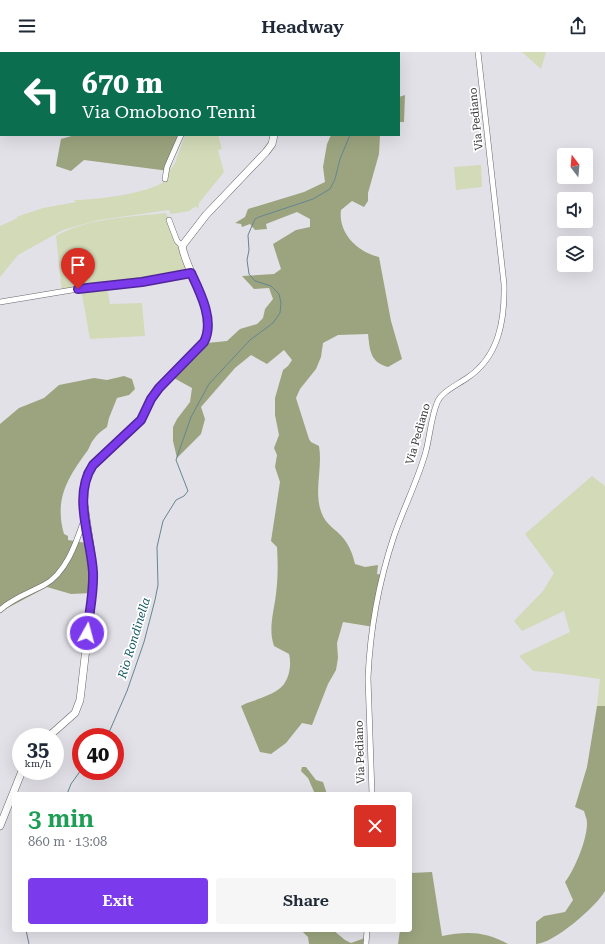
<!DOCTYPE html>
<html lang="en">
<head>
<meta charset="utf-8">
<style>
  :root { --surface:#fff; --page:#f6f6f7; --text:#1f2937; --muted:#747a83; --accent:#7c3aed }
  body { margin:0; font-family:"Roboto Serif",serif; background:var(--page); color:var(--text); height:100vh; display:flex; flex-direction:column; font-size:15px; white-space:nowrap }
  * { box-sizing:border-box; margin:0 }
  p { font-size:13px; color:var(--muted) }
  .icon { flex:none; width:22px; height:22px; fill:none; stroke:currentColor; stroke-width:2; stroke-linecap:round; stroke-linejoin:round }
  .map { position:relative; flex:1; overflow:hidden }
  .drawer { position:absolute; left:12px; top:740px; width:400px; height:140px; display:flex; flex-direction:column; background:var(--surface); border-radius:4px; box-shadow:0 4px 16px #0002 }
  .drawer>* { flex:none }
  .top-card { position:absolute; left:0px; top:0px; width:400px; height:84px; box-shadow:0 4px 16px #0002; background:#0b6e4f; color:#fff; overflow:hidden }
  .needle { width:26px; rotate:344deg }
  .controls { position:absolute; left:557px; top:96px; display:grid; gap:8px }
  .controls a { display:grid; place-items:center; width:36px; height:36px; border-radius:4px; background:var(--surface); box-shadow:0 4px 16px #0002; font-size:20px }
  .speed { position:absolute; left:12px; top:676px; display:flex; gap:8px; font-size:20px; font-weight:700; text-align:center }
  .speed>* { display:grid; place-content:center; width:52px; height:52px; border-radius:50%; background:var(--surface); box-shadow:0 4px 16px #0002; line-height:1 }
  .speed small { font-size:10px; font-weight:400 }
  .speed .limit { border:6px solid #d22; background:#fff; color:#111 }
  .pin { position:absolute; display:grid; place-items:center; width:34px; height:34px; color:#fff; margin:-41px -17px; border-radius:50% 50% 50% 0; rotate:-45deg; box-shadow:0 0 4px #0007 }
  .pin .icon { rotate:45deg }
  .me { position:absolute; width:44px; margin:-22px; rotate:7deg; stroke-linejoin:round; filter:drop-shadow(0 0 3px #0008) }
  .turn { display:flex; align-items:center; gap:14px; height:84px; padding:0 16px; font-size:18px }
  .turn .icon { width:52px; height:52px; stroke-width:2.5 }
  .turn b { display:block; font-size:28px; line-height:34px }
  .round { display:grid; place-items:center; flex:none; width:42px; height:42px; border-radius:4px; background:var(--page) }
  .summary { display:flex; align-items:center; justify-content:space-between; height:68px; padding:0 16px }
  h1 { font-size:24px; font-weight:600; line-height:30px; color:#1e9e55 }
  .cta { display:flex; gap:8px; margin-top:auto; padding:8px 16px }
  .cta a { flex:1; height:46px; border-radius:4px; background:var(--accent); color:#fff; font-size:16px; font-weight:600; line-height:46px; text-align:center }
  .cta a+a { background:var(--page); color:var(--text) }
  header { display:flex; justify-content:space-between; align-items:center; height:52px; padding:0 16px; background:var(--surface); font-size:18px; font-weight:600 }
  .map>svg:first-child { display:block }
</style>
</head>
<body>
<header><svg class="icon" aria-label="menu" viewBox="0 0 24 24"><path d="M4 6h16M4 12h16M4 18h16"/></svg>Headway<svg class="icon" aria-label="share" viewBox="0 0 24 24"><path d="M12 15V3M7 8l5-5 5 5M5 13v7h14v-7"/></svg></header>
<div class="map">
<svg width="605" height="892" viewBox="0 0 605 892">
  <rect width="100%" height="100%" fill="#e3e1e8"/>
  <!-- green -->
  <g fill="#d2dab8">
    <path d="M522,0H546L541,17Z"/>
    <path d="M185,83H218L222,97L218,98L224,120L199,151L198,157L196,154L189,159L171,162L169,158L99,168L63,178L18,203L0,225V174L18,166L16,165L43,156L76,150L74,148C94,148 157,141 168,126L166,124L175,111Z"/>
    <path d="M481,113L482,135L456,138L454,115Z"/>
    <path d="M166,161L182,194L190,226L107,234L110,252L142,251L145,284L90,287L81,237L62,240L56,184C88,166 129,165 166,161Z"/>
    <path d="M592,424L605,434V654H597L600,627L557,621L533,619L519,604L570,580L564,559L522,579L514,569L543,539L554,521L525,482Z"/>
  </g>
  <!-- forest -->
  <g fill="#9ba47e">
    <path d="M405,43L404,70H399V45Z"/>
    <path d="M75,83H182L169,119L84,108L71,119L56,114L61,87Z"/>
    <path d="M331,83H380L379,102L368,141V149L364,155L352,149L341,158C338,181 357,200 379,205L391,269L402,307L388,315C370,310 370,299 368,282L338,283L323,291L321,305L316,317L300,337L296,346L309,387L311,390L319,394C323,417 313,440 322,462C326,473 337,478 344,487C350,495 353,503 355,512L365,515L378,513L377,522L383,523L374,575L343,570L337,591L338,606L336,618L328,632L312,673L302,671L286,691L271,702L260,700L241,654C247,650 252,650 258,647C264,645 274,641 279,637C289,630 292,613 289,602L274,594C268,577 274,559 276,542C278,527 278,511 277,495L271,489L280,430L275,415L277,403L274,396L279,383L275,363V346L283,318L288,314L292,308L284,298L267,312L251,303L235,316L201,355L205,367L201,382L177,406L173,389V375L177,367L190,350L192,336L172,325L207,291L227,289L240,277L257,272L263,266L265,257L273,247L269,236L254,237L242,224L274,222L281,217L273,192L296,178L310,175V167L297,160L266,172L267,177L255,178L250,172L242,175L241,172L235,171L245,165L248,157L304,140L325,130L323,115L327,92Z"/>
    <path d="M124,324L132,327L135,337L129,343L117,346L109,366L107,375C103,378 97,382 94,387C91,390 90,394 88,398C68,425 54,447 64,482L68,484V488L92,492V541L71,542L47,535L0,560V372L19,356L44,346L59,333L94,326L107,328Z"/>
    <path d="M597,654H605V839C597,854 553,892 536,892V870L544,864L565,860L573,848L565,830C575,817 587,788 587,771C587,767 585,763 584,759L575,755L587,715Z"/>
    <path d="M302,715H306L316,728L323,730L327,742H315L308,726L301,719Z"/>
    <path d="M432,820L442,884C467,879 485,879 508,892H398L400,878H410V821Z"/>
    <path d="M301,878H333L345,888L351,891L365,886V892H309L308,885Z"/>
  </g>
  <g fill="none" stroke-linecap="round" stroke-linejoin="round">
    <!-- stream -->
    <g stroke="#658690" stroke-width="1">
      <path d="M289,1V0"/>
      <path d="M107,685L127,639L144,590L155,548L158,533L157,495L163,469L176,448L184,444L188,439L176,408L191,365L209,332L250,288L273,271L280,261L281,251L279,242L271,234L255,229L249,222L247,208L249,198L248,183L255,167L259,165L313,147L330,137L335,127L340,107L350,83"/>
      <path d="M67,742L71,732L81,718"/>
      <path d="M26,878L29,892"/>
    </g>
    <defs>
      <g id="street">
        <path d="M0,47H1"/>
        <path d="M165,127L167,115L181,83"/>
        <path d="M169,168L177,189L182,194"/>
        <path d="M0,250L78,237L169,226L191,221"/>
        <path d="M0,558C13,546 29,541 44,533C67,521 77,488 85,465"/>
        <path d="M372,742L368,626C370,579 379,529 394,484C404,455 418,428 426,399C430,383 431,366 437,351C441,340 457,333 467,326C499,305 505,268 504,232L478,0"/>
        <path d="M366,892L367,878"/>
      </g>
      <g id="secondary">
        <path d="M272,1V0"/>
        <path d="M48,685L75,661L80,648L93,536L92,507L83,445L87,422L93,413L141,368L151,347L159,336L204,290C219,261 187,223 182,194L206,163L266,100L272,92L274,83"/>
        <path d="M0,774L22,719"/>
      </g>
    </defs>
    <!-- street casing -->
    <use href="#street" stroke="#67666b" stroke-width="6"/>
    <!-- secondary casing -->
    <use href="#secondary" stroke="#67666b" stroke-width="8"/>
    <!-- street -->
    <use href="#street" stroke="#fff" stroke-width="5"/>
    <!-- secondary -->
    <use href="#secondary" stroke="#fff" stroke-width="7"/>
  </g>
  <g fill="none" stroke-linecap="round" stroke-linejoin="round">
    <defs>
      <path id="route" d="M78,237L142,230L191,221C200,240 215,269 204,290L159,336L151,347L141,368L93,413C72,444 91,486 93,520C94,541 89,561 87,581"/>
    </defs>
    <!-- route casing -->
    <use href="#route" stroke="#51269a" stroke-width="10"/>
    <!-- route -->
    <use href="#route" stroke="#7c3aed" stroke-width="7"/>
  </g>
  <g text-anchor="middle" dominant-baseline="central" stroke-width="3.5" stroke-linejoin="round" paint-order="stroke">
    <!-- street labels -->
    <g font-size="11" fill="#343336" stroke="#fff">
      <text transform="translate(476 67) rotate(-96)">Via Pediano</text>
      <text transform="translate(418 382) rotate(-74)">Via Pediano</text>
      <text transform="translate(360 700) rotate(-92)">Via Pediano</text>
    </g>
    <!-- water labels -->
    <g font-size="12" font-style="italic" fill="#155866" stroke="#fff">
      <text transform="translate(134 586) rotate(-73)">Rio Rondinella</text>
    </g>
  </g>
</svg>
<div class="controls">
<a><svg class="needle" viewBox="-14 -14 28 28"><path d="M0-13l5 13h-10z" fill="#e53935"/><path d="M0 13l5-13h-10z" fill="#747a83"/></svg></a>
<a><svg class="icon" aria-label="sound" viewBox="0 0 24 24"><path d="M4 9h4l5-4v14l-5-4H4zM17 9q2 3 0 6"/></svg></a>
<a><svg class="icon" aria-label="layers" viewBox="0 0 24 24"><path d="M12 4l9 5-9 5-9-5zM3 14l9 5 9-5"/></svg></a>
</div>
<div class="speed"><div>35<small>km/h</small></div><div class="limit">40</div></div>
<div class="pin" style="left:78px;top:237px;background:#d93025"><svg class="icon" aria-label="arrive" viewBox="0 0 24 24"><path d="M6 21V4h12l-3 4 3 4H6"/></svg></div>
<svg class="me" style="left:87px;top:581px" viewBox="-20 -20 40 40"><circle r="17" fill="#7c3aed" stroke="#fff" stroke-width="3"/><path d="M0-11L8 9 0 5-8 9z" fill="#fff"/></svg>
<div class="top-card">
<div class="turn"><svg class="icon" aria-label="left" viewBox="0 0 24 24"><path d="M17 20v-9H6M10 6l-5 5 5 5"/></svg><div><b>670 m</b>Via Omobono Tenni</div></div>
</div>
<section class="drawer">
<div class="summary"><div><h1>3 min</h1><p>860 m · 13:08</p></div><a class="round" style="background:#d93025;color:#fff"><svg class="icon" aria-label="close" viewBox="0 0 24 24"><path d="M6 6l12 12M18 6L6 18"/></svg></a></div>
<div class="cta"><a>Exit</a><a>Share</a></div>
</section>
</div>
</body>
</html>
